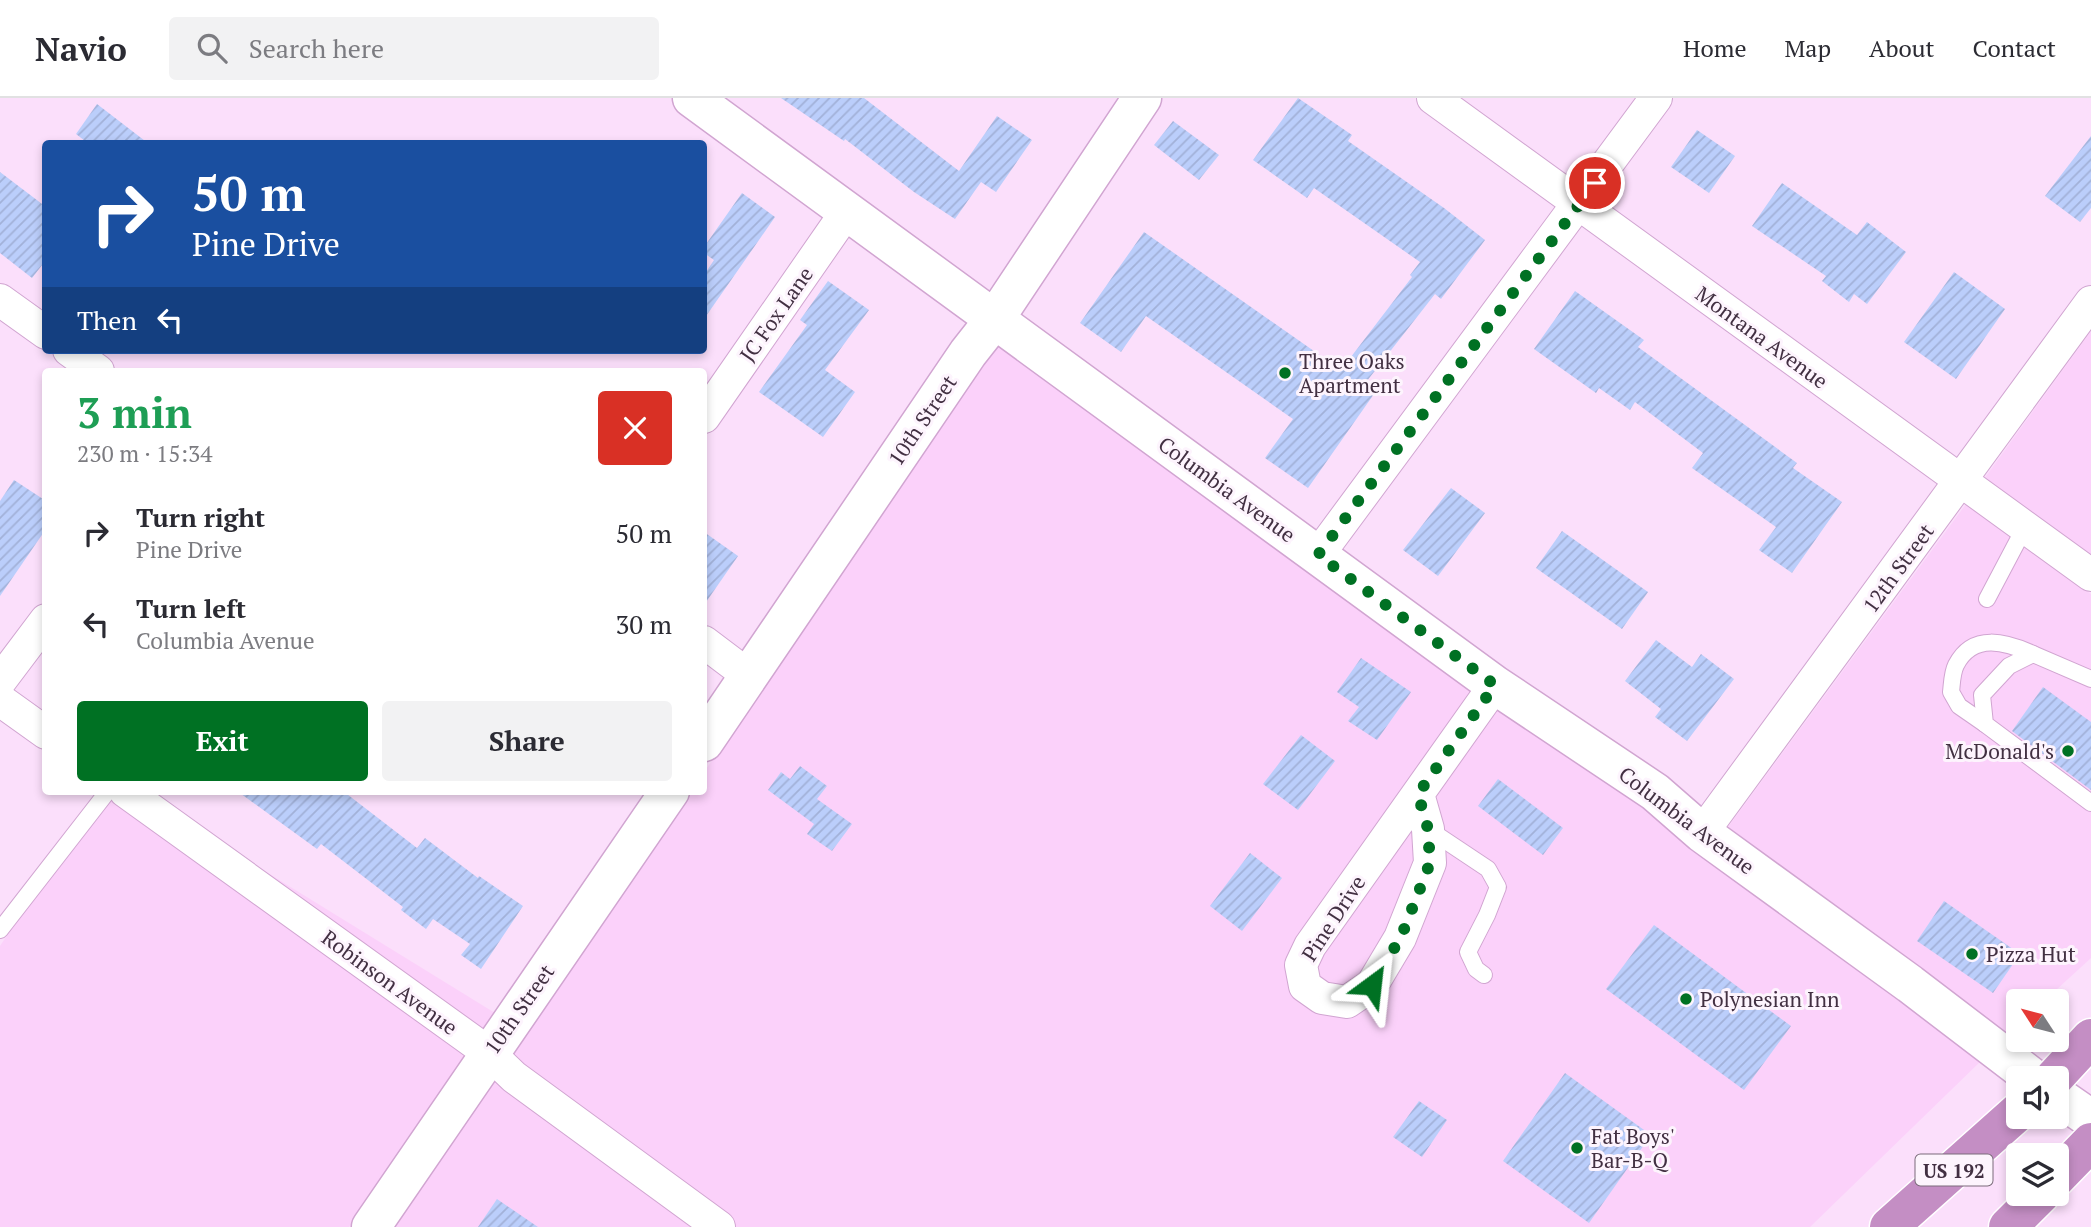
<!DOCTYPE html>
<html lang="en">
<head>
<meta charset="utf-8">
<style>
  :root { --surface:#fff; --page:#f2f2f3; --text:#2b2b33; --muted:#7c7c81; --line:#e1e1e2; --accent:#007123 }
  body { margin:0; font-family:"PT Serif",serif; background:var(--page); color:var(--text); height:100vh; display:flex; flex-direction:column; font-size:26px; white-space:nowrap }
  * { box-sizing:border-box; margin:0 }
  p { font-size:23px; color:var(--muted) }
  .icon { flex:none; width:38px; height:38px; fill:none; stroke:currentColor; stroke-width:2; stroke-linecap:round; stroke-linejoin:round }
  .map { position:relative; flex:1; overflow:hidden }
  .panel { position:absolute; left:42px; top:270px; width:665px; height:427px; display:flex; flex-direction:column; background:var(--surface); border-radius:7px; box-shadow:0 4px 10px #0003 }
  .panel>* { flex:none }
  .banner { position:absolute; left:42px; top:42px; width:665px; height:214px; border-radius:7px; box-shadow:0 4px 10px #0003; background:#1a4fa0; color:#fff; overflow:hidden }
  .needle { width:46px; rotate:306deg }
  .buttons { position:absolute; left:2006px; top:891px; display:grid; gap:14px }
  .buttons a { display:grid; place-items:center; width:63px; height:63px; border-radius:7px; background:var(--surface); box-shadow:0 4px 10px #0003; font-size:35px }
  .pin { position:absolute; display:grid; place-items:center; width:60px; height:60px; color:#fff; margin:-30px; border:4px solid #fff; border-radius:50%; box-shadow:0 2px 7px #0007 }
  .me { position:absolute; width:77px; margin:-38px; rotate:30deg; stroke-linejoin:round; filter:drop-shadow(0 0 5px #0008) }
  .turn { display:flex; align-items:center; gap:24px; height:147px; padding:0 35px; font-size:32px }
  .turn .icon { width:91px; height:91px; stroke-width:2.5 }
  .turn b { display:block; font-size:49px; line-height:60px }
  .then { display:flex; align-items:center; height:66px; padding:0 35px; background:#0003; gap:14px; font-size:26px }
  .round { display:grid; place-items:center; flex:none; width:74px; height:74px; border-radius:7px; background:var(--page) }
  .overview { display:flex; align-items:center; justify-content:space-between; height:119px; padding:0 35px }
  h1 { font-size:42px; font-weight:800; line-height:52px; color:#1e9e55 }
  .button { display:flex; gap:14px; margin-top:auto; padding:14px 35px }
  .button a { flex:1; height:80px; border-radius:7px; background:var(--accent); color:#fff; font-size:28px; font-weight:800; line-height:80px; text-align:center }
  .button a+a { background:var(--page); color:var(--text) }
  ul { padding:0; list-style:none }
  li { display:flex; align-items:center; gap:21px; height:91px; padding:0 35px }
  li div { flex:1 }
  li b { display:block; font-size:26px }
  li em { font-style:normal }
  header { display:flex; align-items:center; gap:42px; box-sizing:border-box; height:98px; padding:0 35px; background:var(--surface); border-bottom:2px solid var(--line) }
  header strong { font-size:33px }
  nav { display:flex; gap:38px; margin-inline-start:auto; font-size:24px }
  .search { width:490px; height:63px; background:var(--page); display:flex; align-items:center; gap:18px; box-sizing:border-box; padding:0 24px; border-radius:7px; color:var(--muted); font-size:26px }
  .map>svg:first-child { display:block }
</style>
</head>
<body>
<header>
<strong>Navio</strong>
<div class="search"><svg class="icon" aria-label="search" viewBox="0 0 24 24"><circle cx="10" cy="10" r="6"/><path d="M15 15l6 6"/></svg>Search here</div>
<nav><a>Home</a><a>Map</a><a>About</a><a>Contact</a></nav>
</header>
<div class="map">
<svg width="2091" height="1129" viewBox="0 0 2091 1129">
  <defs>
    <pattern id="building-hatch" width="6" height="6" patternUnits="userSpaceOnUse" patternTransform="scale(1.75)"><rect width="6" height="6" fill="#bbcefb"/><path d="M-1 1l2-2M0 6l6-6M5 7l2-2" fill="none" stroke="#a2b1d8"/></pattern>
  </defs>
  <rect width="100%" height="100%" fill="#fbdffb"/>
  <!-- built -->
  <g fill="#fbd1fa">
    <path d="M2091,233V459L1984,381Z"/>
    <path d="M998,243L1645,707L1983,961L1810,1129H391L691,693H704V674Z"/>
    <path d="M1966,406L2091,496V860L2044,903H2018V928L2005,939L1725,733Z"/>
    <path d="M103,693H135L495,915L349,1129H0V848Z"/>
  </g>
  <!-- building -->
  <g fill="url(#building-hatch)">
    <path d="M781,0H864L959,73L997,18L1032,42L996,94L981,84L955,121L914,94L845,41L844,43Z"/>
    <path d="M1298,0L1352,37L1348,43L1444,110L1485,142L1441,201L1435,196L1363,288L1374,296L1308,390L1265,360L1293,321L1146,218L1121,254L1080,225L1144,134L1341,272L1412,179L1410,177L1420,164L1314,90L1307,100L1253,62Z"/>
    <path d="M97,6L149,46H89L76,36Z"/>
    <path d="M1173,23L1219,57L1199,82L1154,47Z"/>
    <path d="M1697,32L1735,58L1709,95L1671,69Z"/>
    <path d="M2091,38V110L2080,124L2045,98Z"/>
    <path d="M0,74L46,109V162L32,180L0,155Z"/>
    <path d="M1782,85L1857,137L1867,124L1906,154L1867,206L1854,196L1849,204L1822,183L1826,178L1752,128Z"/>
    <path d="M742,95L775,119L704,221V177L714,162L704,155V149Z"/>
    <path d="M1954,174L2005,211L1956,281L1904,244Z"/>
    <path d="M828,183L869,212L825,272L855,294L823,339L759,294L807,227L800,222Z"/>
    <path d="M1575,193L1644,242L1638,249L1797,365L1793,370L1842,404L1792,475L1759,452L1776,429L1692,370L1703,355L1635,304L1630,312L1599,290L1596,295L1534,251Z"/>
    <path d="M14,382L46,403V431L0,498V403Z"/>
    <path d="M1451,390L1485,415L1438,478L1403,452Z"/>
    <path d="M1562,433L1648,494L1622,531L1536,470Z"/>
    <path d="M704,434L738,458L704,507Z"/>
    <path d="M1656,542L1692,569L1701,556L1734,581L1687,643L1655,619L1661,611L1625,583Z"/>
    <path d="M1361,560L1411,594L1377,642L1348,623L1359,609L1337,594Z"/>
    <path d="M2043,589L2091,624V692L2012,633Z"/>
    <path d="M1301,637L1335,663L1298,712L1263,686Z"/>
    <path d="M800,668L827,688L817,701L852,726L832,753L807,736L814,726L768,692L781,674L790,681Z"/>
    <path d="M1498,681L1563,730L1543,757L1478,708Z"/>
    <path d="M237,693H343L417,750L425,740L478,780L479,778L523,808L481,871L461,857L470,846L433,821L426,831L401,812L403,809L321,746L317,751Z"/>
    <path d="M1250,755L1282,780L1242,833L1210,808Z"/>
    <path d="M1944,803L2020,856L1993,895L1917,843Z"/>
    <path d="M1654,827L1791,928L1744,992L1606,891Z"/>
    <path d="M1565,975L1651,1037L1589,1125L1503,1063Z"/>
    <path d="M1419,1003L1447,1022L1422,1059L1393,1039Z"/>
    <path d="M497,1101L538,1129H478Z"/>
  </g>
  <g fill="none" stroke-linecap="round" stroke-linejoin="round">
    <defs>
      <g id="service">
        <path d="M1987,501L2025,429"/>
        <path d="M2091,581L2033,556L2009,568L1982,597L1985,626L2091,705"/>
        <path d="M1985,626L1959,608L1951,594C1952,586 1952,575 1956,567C1973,534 2006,544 2033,556"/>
        <path d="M1428,731L1488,771L1498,789L1487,817L1468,854L1476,871L1484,877"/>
        <path d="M0,832L108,693"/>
      </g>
      <g id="minor">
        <path d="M1433,0L2091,477"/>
        <path d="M0,202L46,235"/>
        <path d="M69,252L98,273"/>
        <path d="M704,319L847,113"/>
        <path d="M1318,457L1656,0"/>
        <path d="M704,544L749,578"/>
        <path d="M0,583L46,522"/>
        <path d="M0,602L46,635"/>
        <path d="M125,693L489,955L514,979L719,1129"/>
        <path d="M1418,696L1428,731L1430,765L1400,840L1372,887L1347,904L1322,900L1305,888L1301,867L1310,848L1495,587"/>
        <path d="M1702,735L2091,204"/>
      </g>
      <g id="tertiary">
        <path d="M692,0L1495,587L1655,694L1702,735L1910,886L2033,980"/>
        <path d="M704,644L968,255L994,222L1142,0"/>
        <path d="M2056,997L2091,1021"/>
        <path d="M371,1129L670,693"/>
      </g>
      <g id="trunk">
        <path d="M2054,980L2091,940"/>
        <path d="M2056,1080L2091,1044"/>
        <path d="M1889,1129L2018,1014"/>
        <path d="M2008,1129L2041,1096"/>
      </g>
    </defs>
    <!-- service casing -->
    <use href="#service" stroke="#d1a5d1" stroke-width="18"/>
    <!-- minor casing -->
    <use href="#minor" stroke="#d1a5d1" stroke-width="34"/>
    <!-- tertiary casing -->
    <use href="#tertiary" stroke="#d1a5d1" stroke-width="41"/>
    <!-- trunk casing -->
    <use href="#trunk" stroke="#fff" stroke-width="41"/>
    <!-- service -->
    <use href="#service" stroke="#fff" stroke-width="16"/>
    <!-- minor -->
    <use href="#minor" stroke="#fff" stroke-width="32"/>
    <!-- tertiary -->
    <use href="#tertiary" stroke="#fff" stroke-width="38"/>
    <!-- trunk -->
    <use href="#trunk" stroke="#c48ec4" stroke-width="38"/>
  </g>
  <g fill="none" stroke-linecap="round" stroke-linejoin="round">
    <!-- route -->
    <path stroke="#007123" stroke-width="12" stroke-dasharray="0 21.6" d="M1372,887L1401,839L1430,765L1428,731L1418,696L1495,587L1318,457L1595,85"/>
  </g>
  <!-- markers -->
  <g fill="#007123" stroke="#fdf4fd" stroke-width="2.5">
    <circle cx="1285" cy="275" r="7"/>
    <circle cx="2068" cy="653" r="7"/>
    <circle cx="1972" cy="856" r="7"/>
    <circle cx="1686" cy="901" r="7"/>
    <circle cx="1577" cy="1050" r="7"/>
  </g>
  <g text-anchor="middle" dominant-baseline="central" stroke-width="6" stroke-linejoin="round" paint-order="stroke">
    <!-- shield labels -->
    <rect fill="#fdf4fd" stroke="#7a6b7a" stroke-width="2" x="1915.5" y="1056.5" width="77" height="31" rx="5"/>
    <g font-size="19" font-weight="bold" fill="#423042">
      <text x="1954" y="1072">US 192</text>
    </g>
    <!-- street labels -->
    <g font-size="21" fill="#423042" stroke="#fdf4fd">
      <text transform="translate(776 216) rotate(-55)">JC Fox Lane</text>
      <text transform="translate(1762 239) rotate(36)">Montana Avenue</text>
      <text transform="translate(922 322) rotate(-56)">10th Street</text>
      <text transform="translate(1227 391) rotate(36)">Columbia Avenue</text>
      <text transform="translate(1898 470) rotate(-54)">12th Street</text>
      <text transform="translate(1687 722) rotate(37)">Columbia Avenue</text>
      <text transform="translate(1333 820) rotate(-57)">Pine Drive</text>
      <text transform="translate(390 884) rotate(36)">Robinson Avenue</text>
      <text transform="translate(519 911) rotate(-55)">10th Street</text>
    </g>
    <!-- poi labels -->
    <g font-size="21" fill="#423042" stroke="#fdf4fd" text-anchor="start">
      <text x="1299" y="263">Three Oaks<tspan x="1299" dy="24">Apartment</tspan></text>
      <text x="2054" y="653" text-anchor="end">McDonald's</text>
      <text x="1986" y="856">Pizza Hut</text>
      <text x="1700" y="901">Polynesian Inn</text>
      <text x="1591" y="1038">Fat Boys'<tspan x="1591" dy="24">Bar-B-Q</tspan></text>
    </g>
  </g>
</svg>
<div class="buttons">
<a><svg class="needle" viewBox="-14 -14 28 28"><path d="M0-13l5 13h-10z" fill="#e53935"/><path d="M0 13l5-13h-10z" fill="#7c7c81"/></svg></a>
<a><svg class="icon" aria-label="sound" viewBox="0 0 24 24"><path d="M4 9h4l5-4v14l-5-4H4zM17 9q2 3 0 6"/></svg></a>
<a><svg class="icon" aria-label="layers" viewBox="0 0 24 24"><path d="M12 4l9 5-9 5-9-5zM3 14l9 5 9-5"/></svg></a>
</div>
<div class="pin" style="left:1595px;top:85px;background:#d93025"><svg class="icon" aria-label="arrive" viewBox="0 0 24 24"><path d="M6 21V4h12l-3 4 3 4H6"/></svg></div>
<svg class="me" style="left:1372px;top:887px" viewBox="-20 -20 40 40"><path d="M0-17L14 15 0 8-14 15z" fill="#007123" stroke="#fff" stroke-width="4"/></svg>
<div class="banner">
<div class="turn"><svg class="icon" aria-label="right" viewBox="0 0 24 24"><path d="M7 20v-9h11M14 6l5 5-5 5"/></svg><div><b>50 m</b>Pine Drive</div></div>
<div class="then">Then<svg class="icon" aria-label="left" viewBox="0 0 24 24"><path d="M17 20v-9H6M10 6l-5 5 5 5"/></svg></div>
</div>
<section class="panel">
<div class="overview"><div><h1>3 min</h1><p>230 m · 15:34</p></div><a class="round" style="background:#d93025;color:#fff"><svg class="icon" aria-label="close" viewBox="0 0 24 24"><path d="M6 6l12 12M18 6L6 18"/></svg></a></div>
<ul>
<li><svg class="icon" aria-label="right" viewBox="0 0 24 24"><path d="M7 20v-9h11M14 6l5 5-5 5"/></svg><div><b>Turn right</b><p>Pine Drive</p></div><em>50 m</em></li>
<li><svg class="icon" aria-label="left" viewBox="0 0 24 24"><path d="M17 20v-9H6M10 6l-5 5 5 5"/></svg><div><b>Turn left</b><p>Columbia Avenue</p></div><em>30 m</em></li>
</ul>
<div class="button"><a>Exit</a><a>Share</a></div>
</section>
</div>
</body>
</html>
